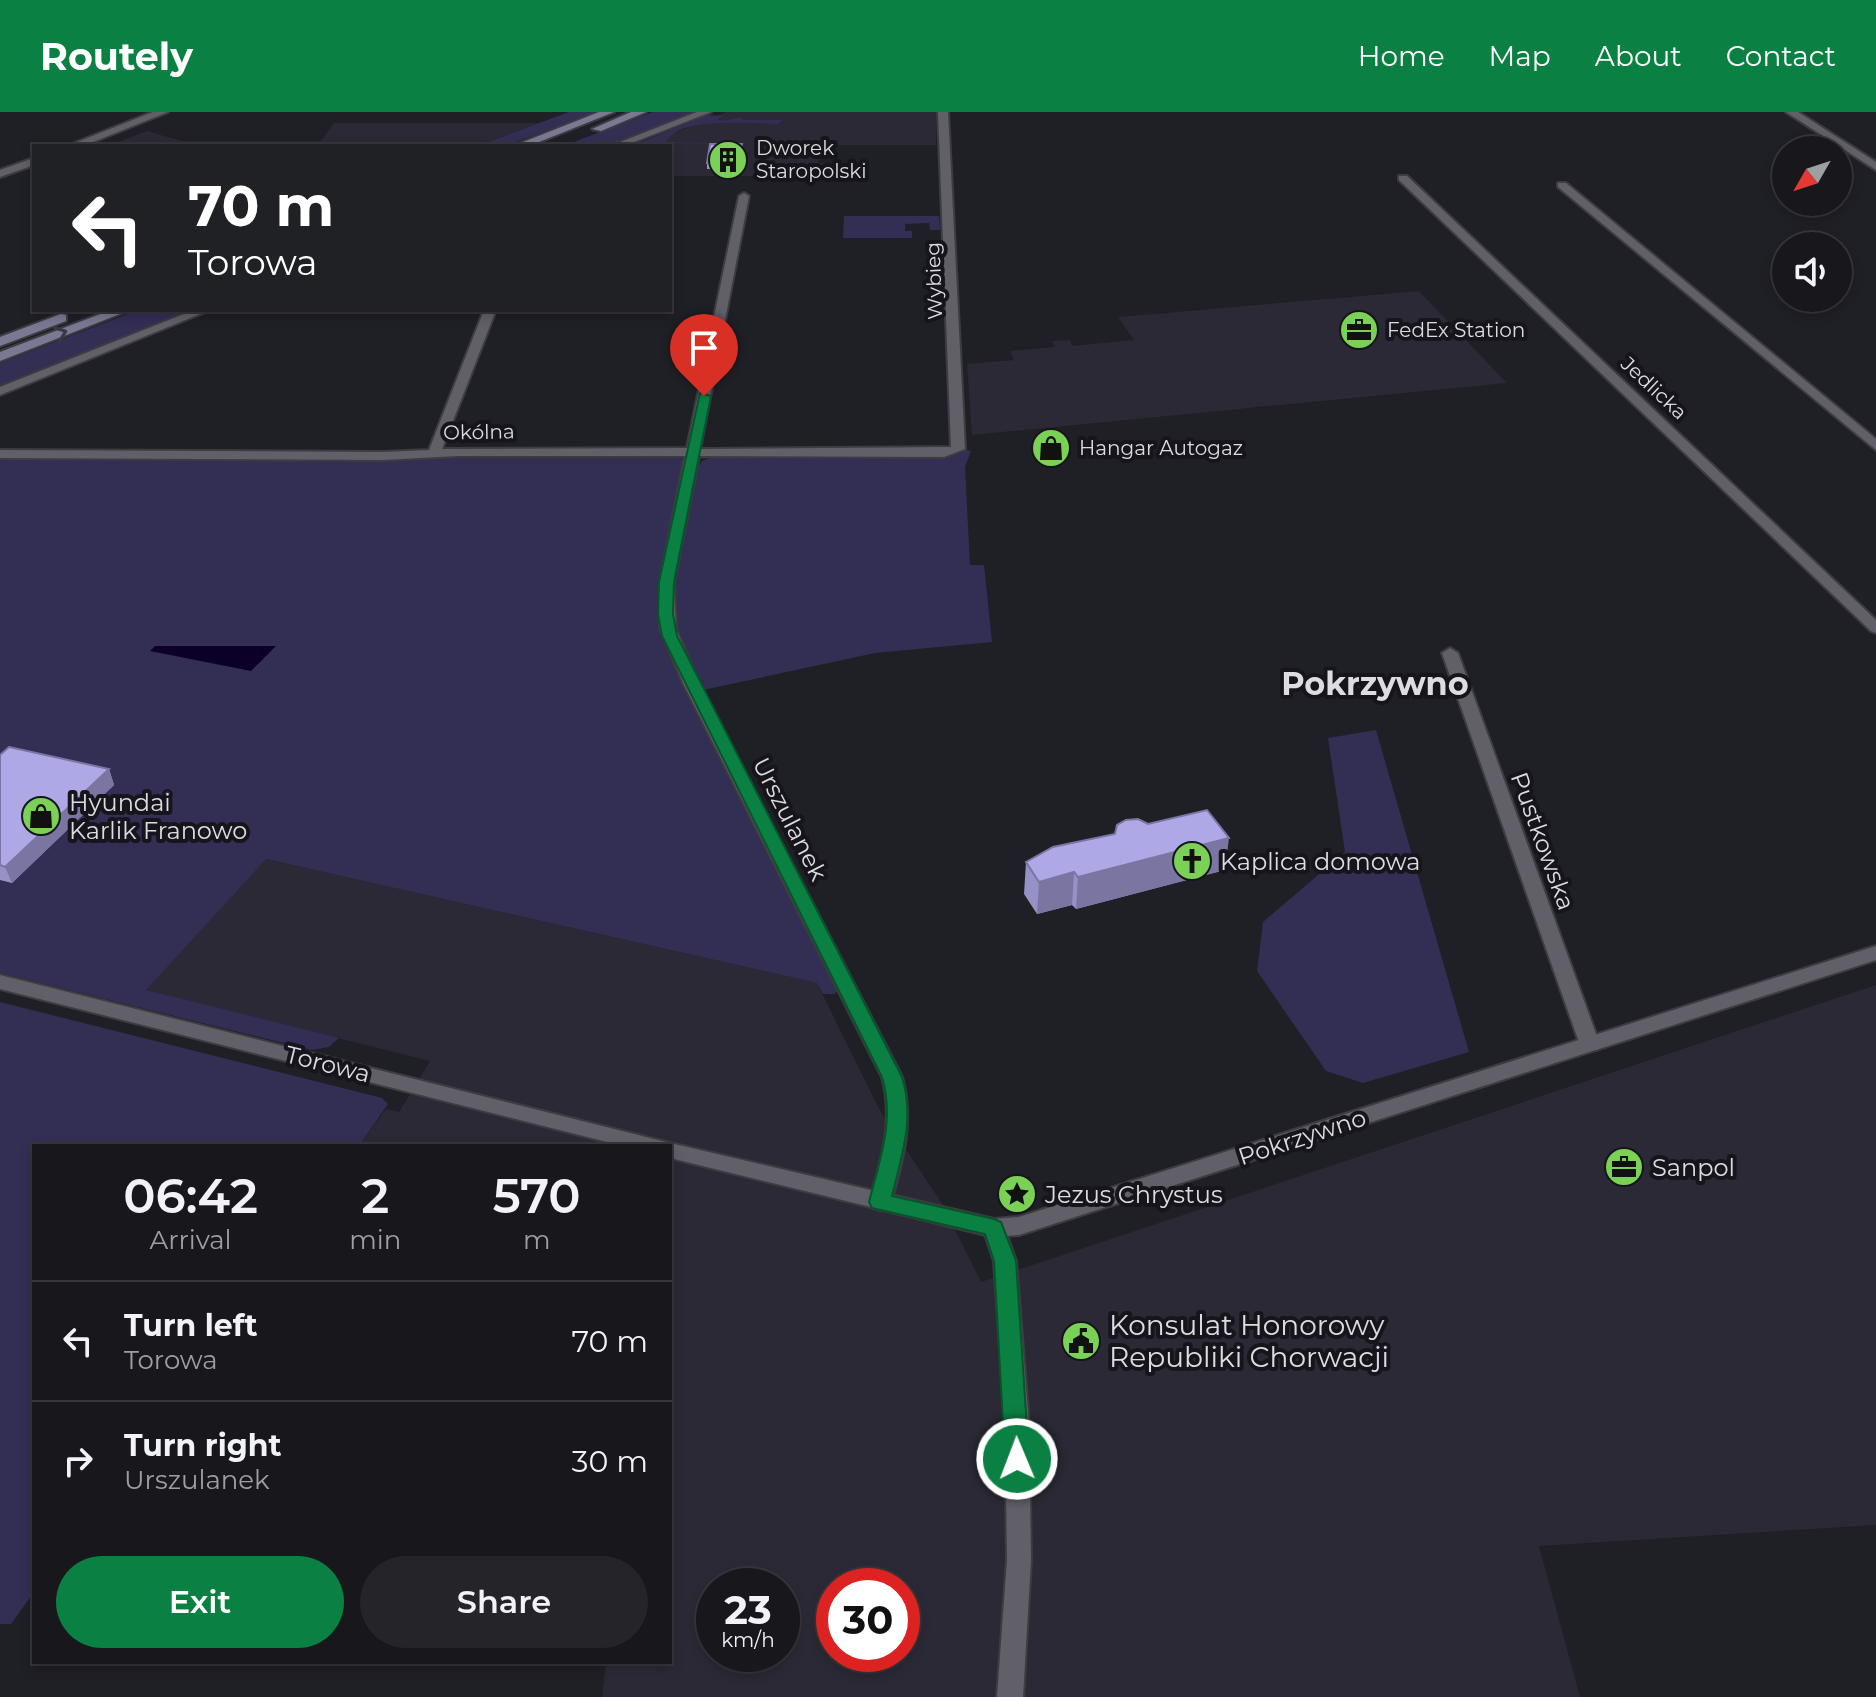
<!DOCTYPE html>
<html lang="en">
<head>
<meta charset="utf-8">
<style>
  :root { --surface:#17171c; --page:#242429; --text:#f1f3f6; --muted:#9e9fa3; --line:#36363b; --accent:#0b8043 }
  body { margin:0; font-family:Montserrat,sans-serif; background:var(--page); color:var(--text); height:100vh; display:flex; flex-direction:column; font-size:30px; white-space:nowrap }
  * { box-sizing:border-box; margin:0 }
  p { font-size:26px; color:var(--muted) }
  .icon { flex:none; width:44px; height:44px; fill:none; stroke:currentColor; stroke-width:2; stroke-linecap:round; stroke-linejoin:round }
  .map { position:relative; flex:1; overflow:hidden }
  .sheet { position:absolute; left:32px; top:1032px; width:640px; height:520px; display:flex; flex-direction:column; background:var(--surface); border-radius:0px; box-shadow:0 4px 12px #0003,0 0 0 2px var(--line) }
  .sheet>* { flex:none }
  .hud { position:absolute; left:32px; top:32px; width:640px; height:168px; border-radius:0px; box-shadow:0 4px 12px #0003,0 0 0 2px var(--line); background:#202124; color:#fff; overflow:hidden }
  .needle { width:52px; rotate:231deg }
  .controls { position:absolute; left:1772px; top:24px; display:grid; gap:16px }
  .controls a { display:grid; place-items:center; width:80px; height:80px; border-radius:50%; background:var(--surface); box-shadow:0 4px 12px #0003,0 0 0 2px var(--line); font-size:40px }
  .speed { position:absolute; left:696px; top:1456px; display:flex; gap:16px; font-size:40px; font-weight:700; text-align:center }
  .speed>* { display:grid; place-content:center; width:104px; height:104px; border-radius:50%; background:var(--surface); box-shadow:0 4px 12px #0003,0 0 0 2px var(--line); line-height:1 }
  .speed small { font-size:20px; font-weight:400 }
  .speed .limit { border:12px solid #d22; background:#fff; color:#111 }
  .pin { position:absolute; display:grid; place-items:center; width:68px; height:68px; color:#fff; margin:-82px -34px; border-radius:50% 50% 50% 0; rotate:-45deg; box-shadow:0 0 8px #0007 }
  .pin .icon { rotate:45deg }
  .me { position:absolute; width:88px; margin:-44px; rotate:359deg; stroke-linejoin:round; filter:drop-shadow(0 0 6px #0008) }
  .turn { display:flex; align-items:center; gap:28px; height:168px; padding:0 24px; font-size:36px }
  .turn .icon { width:104px; height:104px; stroke-width:2.5 }
  .turn b { display:block; font-size:56px; line-height:68px }
  .eta { display:flex; justify-content:space-evenly; align-items:center; height:136px; text-align:center }
  .eta b { font-size:48px; font-weight:600; line-height:56px }
  .button { display:flex; gap:16px; margin-top:auto; padding:16px 24px }
  .button a { flex:1; height:92px; border-radius:48px; background:var(--accent); color:#fff; font-size:32px; font-weight:600; line-height:92px; text-align:center }
  .button a+a { background:var(--page); color:var(--text) }
  ul { padding:0; list-style:none }
  li { display:flex; align-items:center; gap:24px; height:120px; padding:0 24px; border-top:2px solid var(--line) }
  li div { flex:1 }
  li b { display:block; font-size:30px }
  li em { font-style:normal }
  header { display:flex; align-items:center; gap:48px; box-sizing:border-box; height:112px; padding:0 40px; background:var(--accent); color:#fff }
  header strong { font-size:38px }
  nav { display:flex; gap:44px; margin-inline-start:auto; font-size:28px }
  .map>svg:first-child { display:block }
</style>
</head>
<body>
<header>
<strong>Routely</strong>
<nav><a>Home</a><a>Map</a><a>About</a><a>Contact</a></nav>
</header>
<div class="map">
<svg width="1876" height="1585" viewBox="0 0 1876 1585">
  <rect width="100%" height="100%" fill="#1f1f26"/>
  <!-- built -->
  <g fill="#2a2935" fill-rule="evenodd">
    <path d="M727,0H936V33H821L818,51L842,52L841,64H670V34H641Z"/>
    <path d="M334,11H539L477,34H107L147,19L182,29H321Z"/>
    <path d="M1419,179L1507,271L972,323L967,252L1014,248L1010,239L1055,235L1052,229L1070,228L1072,234L1134,228L1118,205Z"/>
    <path d="M0,525L266,747L817,871L879,997L941,1090L981,1170L1876,873V1413L1539,1434L1580,1585H602L606,1550H670V1034H359L386,997L399,1000L430,949L145,878ZM714,1474H782V1542H714ZM834,1474H902V1542H834Z"/>
  </g>
  <!-- green -->
  <g fill="#332e54">
    <path d="M569,0H597L505,34H477Z"/>
    <path d="M653,0H700L609,34H563Z"/>
    <path d="M707,3L724,4L717,7L723,9L742,5V8H782L779,12C755,12 676,4 667,30L763,32L639,31Z"/>
    <path d="M844,104H939L940,118H930L929,111L905,112V119H912V126H843Z"/>
    <path d="M138,198H195L0,275V251Z"/>
    <path d="M967,338L971,339L965,355L970,453H984L992,530L875,541L703,578C692,558 679,537 674,515C668,483 683,375 702,349L716,344H946Z"/>
    <path d="M669,341L687,349L658,482L659,514L678,560L746,691L837,879L835,882H823L817,871L266,747L146,878L339,926L329,935L312,938L0,861V345Z"/>
    <path d="M1376,618L1469,940L1363,971L1326,959L1257,859L1263,810L1345,740L1328,626Z"/>
    <path d="M0,890L382,986L388,992L359,1034H34V1480L11,1512H0Z"/>
  </g>
  <!-- water -->
  <path fill="#0c002b" d="M155,534H276L251,559L150,539Z"/>
  <g fill="none" stroke-linecap="round" stroke-linejoin="round">
    <defs>
      <g id="minor">
        <path d="M697,0H711L624,34H610Z"/>
        <path d="M938,0H948L965,337L944,345L699,344L674,470L676,517L700,573L902,965C914,1008 903,1048 891,1090L887,1096L880,1098L873,1096L869,1090C882,1048 894,1008 882,965L684,573L660,517V470L685,344H458L383,348L0,346V338L383,340L429,338L484,198H496L442,337L687,336L739,84L744,81L749,84L700,337L951,335Z"/>
        <path d="M1786,0H1798L1876,50V58Z"/>
        <path d="M1399,64H1407L1876,508V521L1871,519L1399,68Z"/>
        <path d="M1558,71H1566L1876,327V338L1558,75Z"/>
        <path d="M194,198H210L0,283V275Z"/>
        <path d="M1450,536L1458,541L1600,933L1597,938H1583L1580,933L1442,541Z"/>
        <path d="M994,1108L1002,1110L1016,1149L1029,1312L1031,1448L1023,1585H997L1007,1448L1005,1312L994,1149L983,1116L986,1110Z"/>
      </g>
      <g id="tertiary">
        <path d="M153,0H168L83,34H67Z"/>
        <path d="M34,46V53L0,65V58Z"/>
        <path d="M1876,834V848L1019,1123L994,1125L670,1046V1034H623L0,877V863L666,1030L994,1107L1019,1105Z"/>
      </g>
      <g id="secondary">
        <path d="M599,0H614L529,34H513Z"/>
        <path d="M631,0H646L601,19L592,17Z"/>
        <path d="M111,198H130L0,249V240Z"/>
        <path d="M61,202L66,203V209L0,234V225Z"/>
      </g>
    </defs>
    <!-- minor casing -->
    <use href="#minor" stroke="#3c3c41" stroke-width="4"/>
    <!-- tertiary casing -->
    <use href="#tertiary" stroke="#3c3c41" stroke-width="4"/>
    <!-- secondary casing -->
    <use href="#secondary" stroke="#3c3c41" stroke-width="4"/>
    <!-- minor -->
    <use href="#minor" fill="#616069" fill-rule="evenodd"/>
    <!-- tertiary -->
    <use href="#tertiary" fill="#616069" fill-rule="evenodd"/>
    <!-- secondary -->
    <use href="#secondary" fill="#7a7892" fill-rule="evenodd"/>
  </g>
  <!-- wall -->
  <g fill="#9691c6">
    <path d="M742,38L738,57H707V51Z"/>
    <path d="M0,643L109,657L114,673L12,771L0,768Z"/>
    <path d="M1026,750L1225,758L1076,797L1072,793L1037,802L1024,782Z"/>
  </g>
  <!-- shaded-wall -->
  <g fill="#7a76a1">
    <path d="M742,32V38L738,57V51Z"/>
    <path d="M109,657L114,673L12,771L5,755Z"/>
    <path d="M1229,726L1225,758L1076,797L1078,765Z"/>
    <path d="M1074,760L1072,793L1037,802L1039,770Z"/>
  </g>
  <!-- building -->
  <g fill="#aea9e6" stroke="#7a76a1" stroke-width="2">
    <path d="M710,32H742L738,51H707Z"/>
    <path d="M9,635L109,657L5,755L0,753V643Z"/>
    <path d="M1207,698L1229,726L1078,765L1074,760L1039,770L1026,750L1053,735L1115,722L1117,713L1126,708L1138,707L1148,712Z"/>
  </g>
  <!-- one-way arrows -->
  <defs><path id="oneway-chevron" d="M-2-3.5L2.5 0L-2 3.5" fill="none" stroke-width="1.6" stroke-linecap="round" stroke-linejoin="round" transform="scale(2)"/></defs>
  <use stroke="#393845" href="#oneway-chevron" transform="translate(61 221) rotate(-21)"/>
  <!-- route -->
  <path fill="#0b8043" stroke="#07532c" stroke-width="2" d="M700,281L711,284L674,470L673,502L677,524L902,965C915,1006 902,1043 892,1084L994,1107L1001,1110L1016,1149L1029,1347L1025,1354L1017,1357L1008,1354L1005,1347L994,1149L985,1122L872,1096L869,1090C880,1047 895,1008 882,965L662,524L658,502L659,470Z"/>
  <!-- icons -->
  <defs>
    <symbol id="building-disc" viewBox="-11 -11 22 22"><circle r="9.5" fill="#7ad156" stroke="#16151c"/><path d="M-4-6H4V6H1V3H-1V6H-4ZM-2.5-4.3h1.7v1.8h-1.7ZM.8-4.3h1.7v1.8H.8ZM-2.5-1h1.7V.8h-1.7ZM.8-1h1.7V.8H.8Z" fill="#111"/></symbol>
    <symbol id="office-disc" viewBox="-11 -11 22 22"><circle r="9.5" fill="#7ad156" stroke="#16151c"/><path d="M-6-3h4V-5.5h4V-3h4V5H-6ZM-1-4.5V-3h2v-1.5ZM-6 0V1H6V0Z" fill="#111"/></symbol>
    <symbol id="shop-disc" viewBox="-11 -11 22 22"><circle r="9.5" fill="#7ad156" stroke="#16151c"/><path d="M-5-2.5h2.3a2.7 3.5 0 0 1 5.4 0H5L5.5 6h-11ZM-1.5-2.5h3a1.5 2.3 0 0 0-3 0Z" fill="#111"/></symbol>
    <symbol id="church-disc" viewBox="-11 -11 22 22"><circle r="9.5" fill="#7ad156" stroke="#16151c"/><path d="M-1.2-6h2.4v3.5h3.3v2.4h-3.3V6h-2.4V-.1h-3.3v-2.4h3.3Z" fill="#111"/></symbol>
    <symbol id="sight-disc" viewBox="-11 -11 22 22"><circle r="9.5" fill="#7ad156" stroke="#16151c"/><path d="M0-6L1.8-2.2L6-1.7L2.9 1.2L3.7 5.4L0 3.3L-3.7 5.4L-2.9 1.2L-6-1.7L-1.8-2.2Z" fill="#111"/></symbol>
    <symbol id="civic-disc" viewBox="-11 -11 22 22"><circle r="9.5" fill="#7ad156" stroke="#16151c"/><path d="M-.6-6.5H3V-4.5H.6V-3L4-1V1h2V6H-6V1h2V-1L-.6-3ZM-1.2 2.5V6h2.4V2.5Z" fill="#111"/></symbol>
  </defs>
  <g fill-rule="evenodd">
    <use href="#building-disc" x="706" y="26" width="44" height="44"/>
    <use href="#office-disc" x="1337" y="196" width="44" height="44"/>
    <use href="#shop-disc" x="1029" y="314" width="44" height="44"/>
    <use href="#shop-disc" x="19" y="682" width="44" height="44"/>
    <use href="#church-disc" x="1170" y="727" width="44" height="44"/>
    <use href="#office-disc" x="1602" y="1033" width="44" height="44"/>
    <use href="#sight-disc" x="995" y="1060" width="44" height="44"/>
    <use href="#civic-disc" x="1059" y="1207" width="44" height="44"/>
  </g>
  <g text-anchor="middle" dominant-baseline="central" stroke-width="8" stroke-linejoin="round" paint-order="stroke">
    <!-- far-poi labels -->
    <g font-size="20" fill="#dcdce1" stroke="#16151c" text-anchor="start">
      <text x="756" y="36">Dworek<tspan x="756" dy="23">Staropolski</tspan></text>
      <text x="1387" y="218">FedEx Station</text>
      <text x="1079" y="336">Hangar Autogaz</text>
    </g>
    <!-- far-street labels -->
    <g font-size="20" fill="#dcdce1" stroke="#16151c">
      <text transform="translate(934 169) rotate(-92)">Wybieg</text>
      <text transform="translate(1654 276) rotate(43)">Jedlicka</text>
      <text transform="translate(479 320) rotate(-1)">Okólna</text>
    </g>
    <!-- poi labels -->
    <g font-size="24" fill="#dcdce1" stroke="#16151c" text-anchor="start">
      <text x="69" y="690">Hyundai<tspan x="69" dy="28">Karlik Franowo</tspan></text>
      <text x="1220" y="749">Kaplica domowa</text>
      <text x="1652" y="1055">Sanpol</text>
      <text x="1045" y="1082">Jezus Chrystus</text>
    </g>
    <!-- street labels -->
    <g font-size="24" fill="#dcdce1" stroke="#16151c">
      <text transform="translate(790 707) rotate(63)">Urszulanek</text>
      <text transform="translate(1543 729) rotate(70)">Pustkowska</text>
      <text transform="translate(328 952) rotate(14)">Torowa</text>
      <text transform="translate(1302 1025) rotate(-18)">Pokrzywno</text>
    </g>
    <!-- near-poi labels -->
    <g font-size="28" fill="#dcdce1" stroke="#16151c" text-anchor="start">
      <text x="1109" y="1213">Konsulat Honorowy<tspan x="1109" dy="32">Republiki Chorwacji</tspan></text>
    </g>
    <!-- district labels -->
    <g font-size="32" font-weight="bold" fill="#dcdce1" stroke="#16151c">
      <text x="1375" y="571">Pokrzywno</text>
    </g>
  </g>
</svg>
<div class="controls">
<a><svg class="needle" viewBox="-14 -14 28 28"><path d="M0-13l5 13h-10z" fill="#e53935"/><path d="M0 13l5-13h-10z" fill="#9e9fa3"/></svg></a>
<a><svg class="icon" aria-label="sound" viewBox="0 0 24 24"><path d="M4 9h4l5-4v14l-5-4H4zM17 9q2 3 0 6"/></svg></a>
</div>
<div class="speed"><div>23<small>km/h</small></div><div class="limit">30</div></div>
<div class="pin" style="left:704px;top:284px;background:#d93025"><svg class="icon" aria-label="arrive" viewBox="0 0 24 24"><path d="M6 21V4h12l-3 4 3 4H6"/></svg></div>
<svg class="me" style="left:1017px;top:1347px" viewBox="-20 -20 40 40"><circle r="17" fill="#0b8043" stroke="#fff" stroke-width="3"/><path d="M0-11L8 9 0 5-8 9z" fill="#fff"/></svg>
<div class="hud">
<div class="turn"><svg class="icon" aria-label="left" viewBox="0 0 24 24"><path d="M17 20v-9H6M10 6l-5 5 5 5"/></svg><div><b>70 m</b>Torowa</div></div>
</div>
<section class="sheet">
<div class="eta">
<div><b>06:42</b><p>Arrival</p></div>
<div><b>2</b><p>min</p></div>
<div><b>570</b><p>m</p></div>
</div>
<ul>
<li><svg class="icon" aria-label="left" viewBox="0 0 24 24"><path d="M17 20v-9H6M10 6l-5 5 5 5"/></svg><div><b>Turn left</b><p>Torowa</p></div><em>70 m</em></li>
<li><svg class="icon" aria-label="right" viewBox="0 0 24 24"><path d="M7 20v-9h11M14 6l5 5-5 5"/></svg><div><b>Turn right</b><p>Urszulanek</p></div><em>30 m</em></li>
</ul>
<div class="button"><a>Exit</a><a>Share</a></div>
</section>
</div>
</body>
</html>
